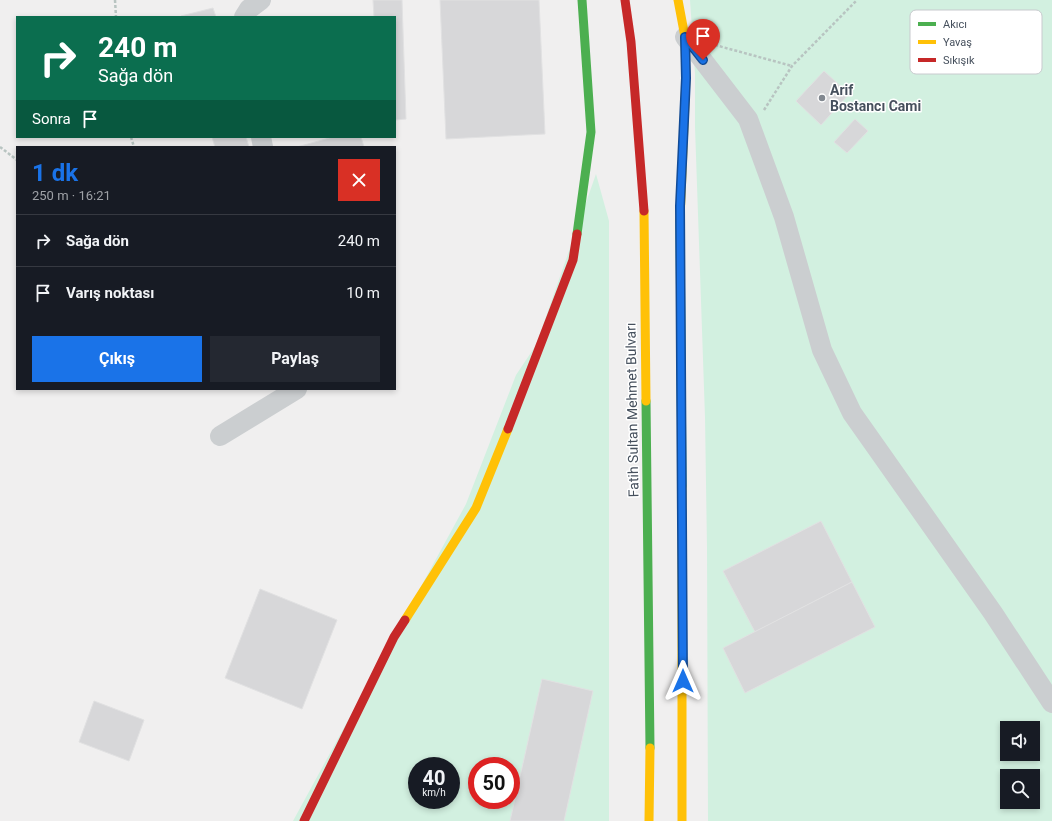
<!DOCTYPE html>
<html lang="tr">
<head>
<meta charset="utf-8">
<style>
  :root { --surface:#171b24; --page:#242831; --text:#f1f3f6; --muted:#9ea1a6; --line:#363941; --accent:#1a73e8 }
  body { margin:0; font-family:Roboto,sans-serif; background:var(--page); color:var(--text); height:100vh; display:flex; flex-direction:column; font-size:15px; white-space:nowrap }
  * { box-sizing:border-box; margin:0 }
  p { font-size:13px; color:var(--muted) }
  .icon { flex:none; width:22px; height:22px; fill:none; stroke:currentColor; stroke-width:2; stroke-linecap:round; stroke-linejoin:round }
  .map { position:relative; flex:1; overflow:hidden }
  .drawer { position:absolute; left:16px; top:146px; width:380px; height:244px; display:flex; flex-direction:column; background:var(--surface); border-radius:0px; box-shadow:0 2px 6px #0003 }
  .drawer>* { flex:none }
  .top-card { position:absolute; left:16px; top:16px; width:380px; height:122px; border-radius:0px; box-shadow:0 2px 6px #0003; background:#0b6e4f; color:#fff; overflow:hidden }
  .controls { position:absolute; left:1000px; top:721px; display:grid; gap:8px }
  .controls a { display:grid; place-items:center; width:40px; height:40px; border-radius:0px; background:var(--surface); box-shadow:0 2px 6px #0003; font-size:20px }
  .speed { position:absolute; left:408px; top:757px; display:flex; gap:8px; font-size:20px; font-weight:700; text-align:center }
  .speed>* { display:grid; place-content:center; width:52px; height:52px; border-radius:50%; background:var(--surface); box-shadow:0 2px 6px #0003; line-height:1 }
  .speed small { font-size:10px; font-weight:400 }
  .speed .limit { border:6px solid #d22; background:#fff; color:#111 }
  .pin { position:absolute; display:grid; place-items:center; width:34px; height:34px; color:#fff; margin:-41px -17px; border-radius:50% 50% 50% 0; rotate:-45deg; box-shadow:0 0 4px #0007 }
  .pin .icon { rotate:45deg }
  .me { position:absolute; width:44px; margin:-22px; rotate:0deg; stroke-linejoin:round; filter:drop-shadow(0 0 3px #0008) }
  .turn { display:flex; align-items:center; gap:14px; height:84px; padding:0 16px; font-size:18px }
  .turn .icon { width:52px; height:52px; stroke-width:2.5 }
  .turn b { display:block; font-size:28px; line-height:34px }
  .then { display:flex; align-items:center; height:38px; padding:0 16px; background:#0003; gap:8px; font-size:15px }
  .round { display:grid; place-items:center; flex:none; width:42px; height:42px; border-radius:0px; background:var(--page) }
  .headline { display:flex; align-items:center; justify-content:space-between; height:68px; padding:0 16px }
  h1 { font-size:24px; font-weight:700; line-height:30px; color:var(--accent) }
  .primary-button { display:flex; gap:8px; margin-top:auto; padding:8px 16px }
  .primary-button a { flex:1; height:46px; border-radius:0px; background:var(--accent); color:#fff; font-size:16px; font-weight:700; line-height:46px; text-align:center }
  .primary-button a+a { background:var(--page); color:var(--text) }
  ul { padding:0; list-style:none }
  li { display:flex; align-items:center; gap:12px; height:52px; padding:0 16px; border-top:1px solid var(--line) }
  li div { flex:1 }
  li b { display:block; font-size:15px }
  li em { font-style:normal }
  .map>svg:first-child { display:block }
</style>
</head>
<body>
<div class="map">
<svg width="1052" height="821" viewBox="0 0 1052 821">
  <rect width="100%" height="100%" fill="#f0efef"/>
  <!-- green -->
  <g fill="#d2f0e0" fill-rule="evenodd">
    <path d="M690,0H1052V821H708L707,548L705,417L695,127V74ZM1007,728H1033V754H1007ZM1007,776H1033V802H1007Z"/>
    <path d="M596,174L609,221V821H293L466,504L516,375L536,345ZM417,766H451V800H417ZM477,766H511V800H477Z"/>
  </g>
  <!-- building -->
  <g fill="#d7d7d9" stroke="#e1e1e2">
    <path d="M373,0H402L406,119L395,120V17H374Z"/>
    <path d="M440,0H539L545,134L446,139Z"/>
    <path d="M213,8L216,17H182L181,16Z"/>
    <path d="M824,71L849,94L821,125L796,101Z"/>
    <path d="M855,119L868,131L847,153L834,142Z"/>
    <path d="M212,137H246L249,147H215Z"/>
    <path d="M333,137H361L364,147H297Z"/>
    <path d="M821,521L852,582L755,632L723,571Z"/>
    <path d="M852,582L875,627L745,693L723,648Z"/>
    <path d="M260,589L337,620L302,709L225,678Z"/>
    <path d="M542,679L593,691L564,821H510Z"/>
    <path d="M94,701L144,720L129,761L79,742Z"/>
  </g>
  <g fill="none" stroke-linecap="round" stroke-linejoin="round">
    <!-- path -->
    <g stroke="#b8c4c1" stroke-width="2.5" stroke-dasharray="3 2" stroke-linecap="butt">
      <path d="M115,0L116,17"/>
      <path d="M715,45L792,66"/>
      <path d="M764,110L792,66L857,0"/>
      <path d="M131,137L134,147"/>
      <path d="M0,147L17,160"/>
    </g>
    <!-- street -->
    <g stroke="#cbced0" stroke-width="20">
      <path d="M244,17L249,9L261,0"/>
      <path d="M685,37L748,119L784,217L822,350L852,413L993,613L1052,703"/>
      <path d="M261,137L263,147"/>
      <path d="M220,436L297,389"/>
    </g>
    <!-- fast -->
    <g stroke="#4caf50" stroke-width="9">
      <path d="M680,220L682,486"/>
      <path d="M577,234L591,132L582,0"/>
      <path d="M646,401L650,748"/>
    </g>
    <!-- slow -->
    <g stroke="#ffc107" stroke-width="9">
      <path d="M678,0L685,37L686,78L680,220"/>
      <path d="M644,211L646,401"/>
      <path d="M682,486V821"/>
      <path d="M405,620L476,508L508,429"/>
      <path d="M649,821L650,748"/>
    </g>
    <!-- jam -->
    <g stroke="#c62828" stroke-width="9">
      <path d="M625,0L631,42L644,211"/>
      <path d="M508,429L573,260L577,234"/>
      <path d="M304,821L394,637L405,620"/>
    </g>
  </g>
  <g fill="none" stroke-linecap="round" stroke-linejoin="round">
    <defs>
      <path id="route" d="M683,681L680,206L686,78L685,37L703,60"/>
    </defs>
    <!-- route casing -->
    <use href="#route" stroke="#114b97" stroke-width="10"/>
    <!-- route -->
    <use href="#route" stroke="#1a73e8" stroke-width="7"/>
  </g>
  <!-- markers -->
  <circle fill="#828890" stroke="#fff" stroke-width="1.5" cx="822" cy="98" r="4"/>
  <g text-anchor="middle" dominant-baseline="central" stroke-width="3" stroke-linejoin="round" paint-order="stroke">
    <!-- poi labels -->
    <g font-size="14" font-weight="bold" fill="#46505d" stroke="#fff" text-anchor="start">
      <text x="830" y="90">Arif<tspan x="830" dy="16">Bostancı Cami</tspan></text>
    </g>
    <!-- street labels -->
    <g font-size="14" fill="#46505d" stroke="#fff">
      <text transform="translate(632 410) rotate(-91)">Fatih Sultan Mehmet Bulvarı</text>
    </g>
  </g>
  <!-- legend -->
  <rect x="910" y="10" width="132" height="64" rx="6" fill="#fff" stroke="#c8cace" stroke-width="1"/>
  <rect x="918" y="22" width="18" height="4" fill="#4caf50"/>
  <rect x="918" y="40" width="18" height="4" fill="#ffc107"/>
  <rect x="918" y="58" width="18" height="4" fill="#c62828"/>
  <g font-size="11" fill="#46505d">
    <text x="943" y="28">Akıcı</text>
    <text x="943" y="46">Yavaş</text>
    <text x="943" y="64">Sıkışık</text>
  </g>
</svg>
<div class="controls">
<a><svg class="icon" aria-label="sound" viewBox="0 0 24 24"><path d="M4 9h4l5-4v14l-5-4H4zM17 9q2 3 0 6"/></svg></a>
<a><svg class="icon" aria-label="search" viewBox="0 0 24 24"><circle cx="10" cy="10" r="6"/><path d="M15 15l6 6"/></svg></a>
</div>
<div class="speed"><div>40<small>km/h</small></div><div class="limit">50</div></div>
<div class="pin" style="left:703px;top:60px;background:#d93025"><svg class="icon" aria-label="arrive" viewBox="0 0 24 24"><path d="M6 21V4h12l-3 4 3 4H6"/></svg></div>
<svg class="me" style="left:683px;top:681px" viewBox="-20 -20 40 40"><path d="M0-17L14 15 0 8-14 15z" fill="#1a73e8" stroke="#fff" stroke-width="4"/></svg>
<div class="top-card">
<div class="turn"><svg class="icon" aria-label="right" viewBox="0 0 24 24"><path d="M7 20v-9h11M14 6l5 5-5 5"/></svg><div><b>240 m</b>Sağa dön</div></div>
<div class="then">Sonra<svg class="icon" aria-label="arrive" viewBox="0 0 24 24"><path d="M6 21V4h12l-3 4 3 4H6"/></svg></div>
</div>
<section class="drawer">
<div class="headline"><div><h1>1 dk</h1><p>250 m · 16:21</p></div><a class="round" style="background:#d93025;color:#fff"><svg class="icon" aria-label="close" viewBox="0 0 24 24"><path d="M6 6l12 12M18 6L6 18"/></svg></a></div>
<ul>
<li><svg class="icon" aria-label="right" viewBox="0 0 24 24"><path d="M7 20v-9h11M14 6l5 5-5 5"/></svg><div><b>Sağa dön</b></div><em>240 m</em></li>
<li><svg class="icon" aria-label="arrive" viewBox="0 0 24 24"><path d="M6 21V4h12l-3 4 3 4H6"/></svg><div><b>Varış noktası</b></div><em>10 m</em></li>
</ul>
<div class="primary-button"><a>Çıkış</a><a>Paylaş</a></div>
</section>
</div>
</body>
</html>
